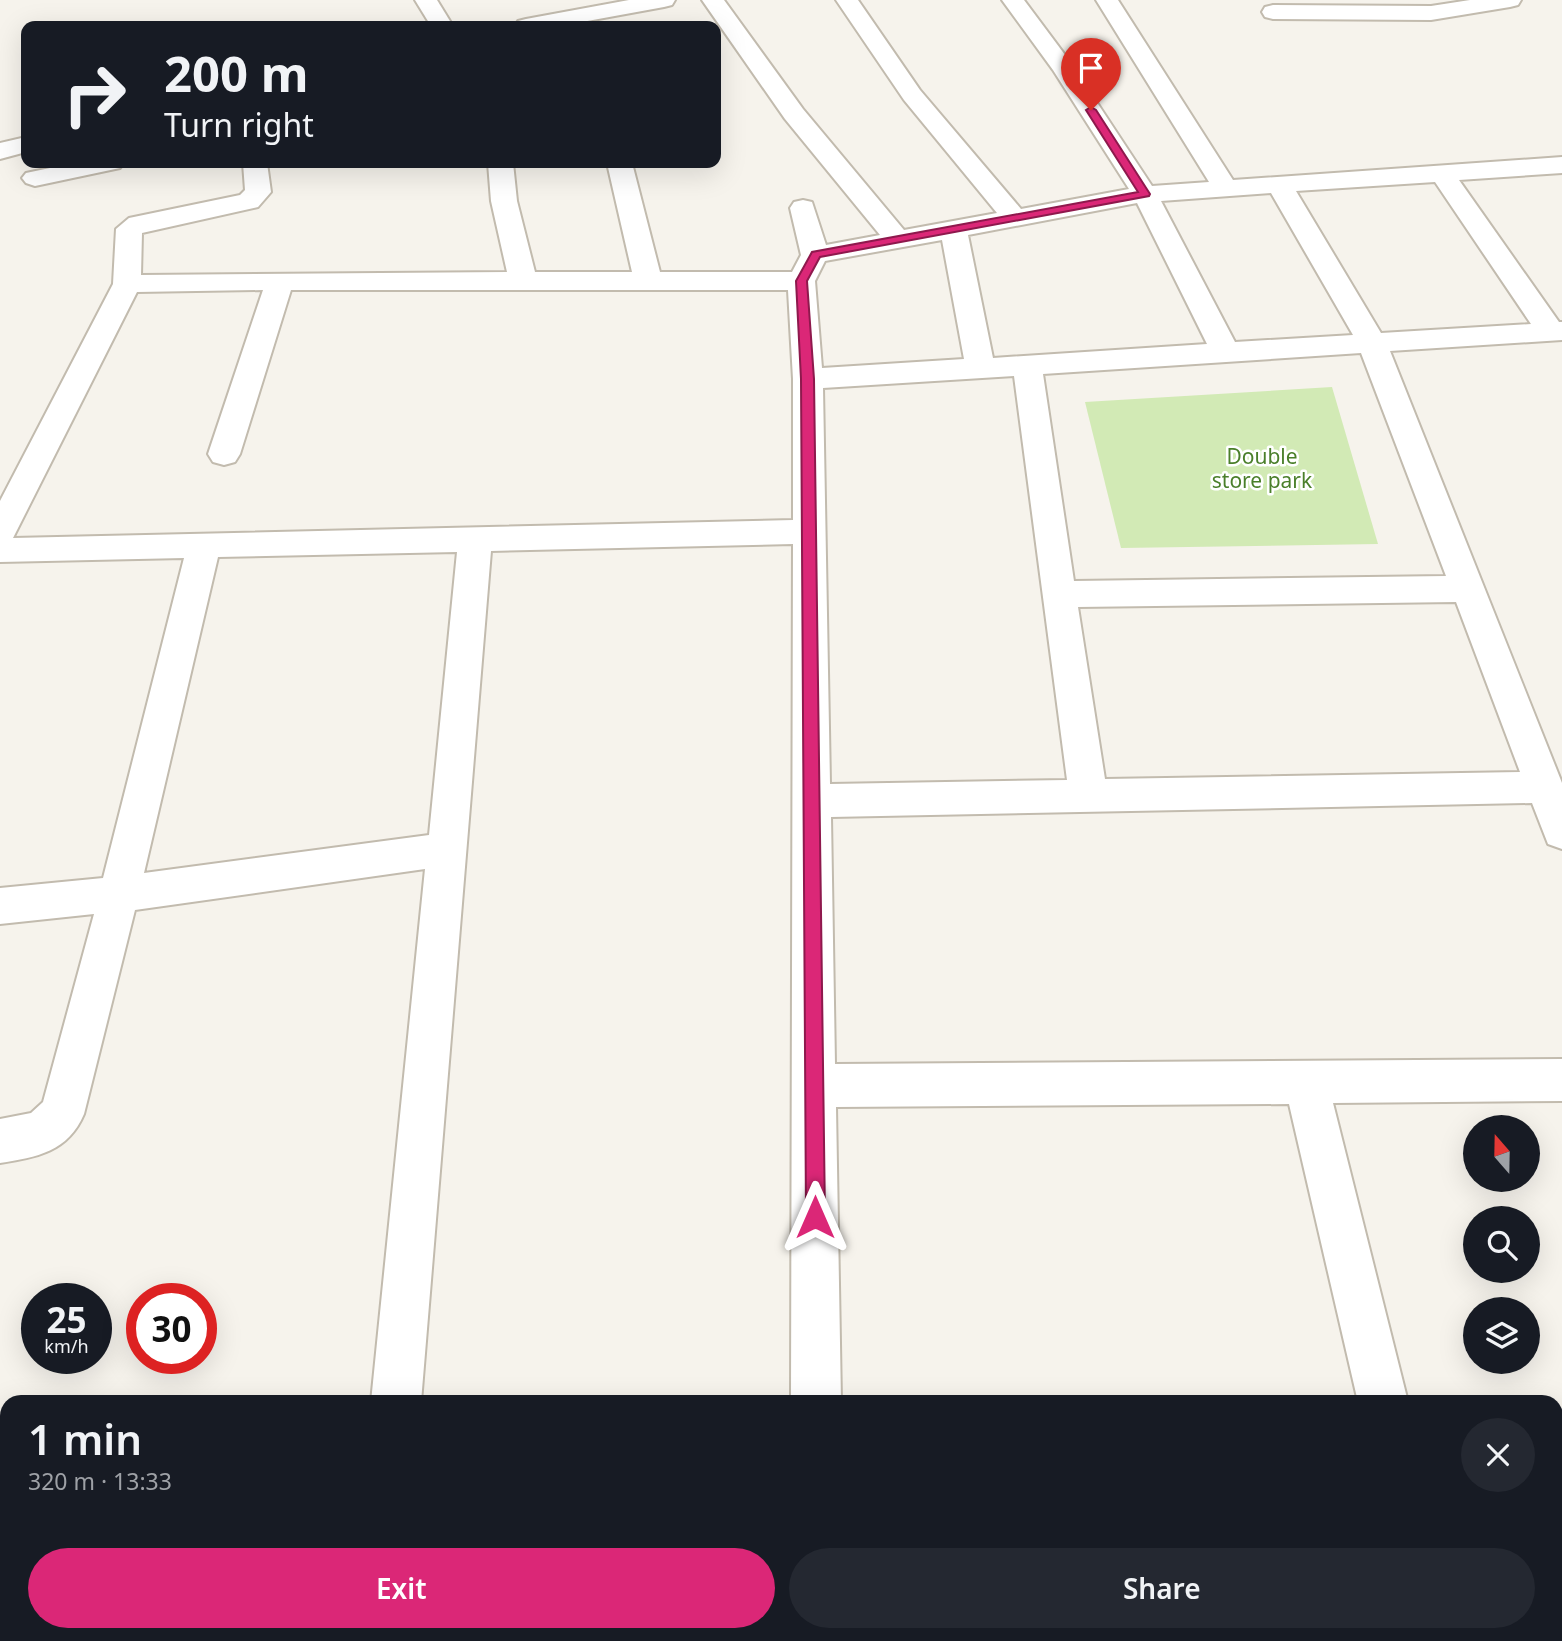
<!DOCTYPE html>
<html lang="en">
<head>
<meta charset="utf-8">
<style>
  :root { --surface:#171b24; --page:#242831; --text:#f1f3f6; --muted:#9ea1a6; --accent:#db2777 }
  body { margin:0; font-family:"Noto Sans",sans-serif; background:var(--page); color:var(--text); height:100vh; display:flex; flex-direction:column; font-size:26px; white-space:nowrap }
  * { box-sizing:border-box; margin:0 }
  p { font-size:23px; color:var(--muted) }
  .icon { flex:none; width:38px; height:38px; fill:none; stroke:currentColor; stroke-width:2; stroke-linecap:round; stroke-linejoin:round }
  .map { position:relative; flex:1; overflow:hidden }
  .panel { position:absolute; left:0px; top:1395px; width:1563px; height:247px; display:flex; flex-direction:column; background:var(--surface); border-radius:21px 21px 0 0; box-shadow:0 7px 28px #0002 }
  .panel>* { flex:none }
  .hud { position:absolute; left:21px; top:21px; width:700px; height:147px; border-radius:14px; box-shadow:0 7px 28px #0002; background:#171b24; color:var(--text); overflow:hidden }
  .needle { width:46px; rotate:340deg }
  .fabs { position:absolute; left:1463px; top:1115px; display:grid; gap:14px }
  .fabs a { display:grid; place-items:center; width:77px; height:77px; border-radius:50%; background:var(--surface); box-shadow:0 7px 28px #0002; font-size:35px }
  .speed { position:absolute; left:21px; top:1283px; display:flex; gap:14px; font-size:35px; font-weight:700; text-align:center }
  .speed>* { display:grid; place-content:center; width:91px; height:91px; border-radius:50%; background:var(--surface); box-shadow:0 7px 28px #0002; line-height:1 }
  .speed small { font-size:18px; font-weight:400 }
  .speed .limit { border:10px solid #d22; background:#fff; color:#111 }
  .pin { position:absolute; display:grid; place-items:center; width:60px; height:60px; color:#fff; margin:-72px -30px; border-radius:50% 50% 50% 0; rotate:-45deg; box-shadow:0 0 7px #0007 }
  .pin .icon { rotate:45deg }
  .me { position:absolute; width:77px; margin:-38px; rotate:0deg; stroke-linejoin:round; filter:drop-shadow(0 0 5px #0008) }
  .turn { display:flex; align-items:center; gap:24px; height:147px; padding:0 28px; font-size:32px }
  .turn .icon { width:91px; height:91px; stroke-width:2.5 }
  .turn b { display:block; font-size:49px; line-height:60px }
  .round { display:grid; place-items:center; flex:none; width:74px; height:74px; border-radius:37px; background:var(--page) }
  .overview { display:flex; align-items:center; justify-content:space-between; height:119px; padding:0 28px }
  h1 { font-size:42px; font-weight:600; line-height:52px }
  .primary-button { display:flex; gap:14px; margin-top:auto; padding:14px 28px }
  .primary-button a { flex:1; height:80px; border-radius:42px; background:var(--accent); color:#fff; font-size:28px; font-weight:600; line-height:80px; text-align:center }
  .primary-button a+a { background:var(--page); color:var(--text) }
  .map>svg:first-child { display:block }
</style>
</head>
<body>
<div class="map">
<svg width="1562" height="1641" viewBox="0 0 1562 1641">
  <rect width="100%" height="100%" fill="#f6f3ec"/>
  <!-- green -->
  <path fill="#d2eab5" d="M1332,387L1378,544L1121,548L1085,402Z"/>
  <g fill="none" stroke-linecap="round" stroke-linejoin="round">
    <defs>
      <g id="street">
        <path d="M415,0H437L453,26H431Z"/>
        <path d="M629,0H675L672,5L664,7L560,26H515L518,21L526,19Z"/>
        <path d="M702,0H724L803,109L904,230L997,213L904,100L836,0H858L920,90L1021,209L1129,189L1053,70L1002,0H1024L1071,63L1152,186L1209,182L1096,0H1118L1233,180L1562,157V173L1459,180L1559,322H1562V340L1390,351L1562,783V849L1548,844L1532,803L831,817L835,1064L1562,1059V1101L1333,1103L1408,1402H1358L1289,1104L836,1107L841,1402H791L793,544L491,551L421,1402H371L425,869L135,910L84,1114C68,1152 37,1157 0,1163V1119L31,1113L43,1102L94,914L0,924V888L103,878L184,558L0,562V501L113,284L116,229L129,218L240,195L245,190L243,163H267L271,192L258,207L142,233L141,275L507,272L491,201L488,163H513L517,201L535,272H632L607,163H632L660,272H792L801,255L790,208L794,202L803,200L812,202L826,245L880,235L785,119ZM1435,182L1531,324L1381,333L1296,191ZM1271,193L1353,335L1235,342L1161,201ZM1137,203L1207,344L993,358L968,235ZM942,240L964,359L822,368L815,281L825,261ZM263,290L208,454L213,462L224,465L235,462L240,454L291,290H788L793,379V520L13,538L137,292ZM1361,353L1446,576L1074,581L1043,374ZM1014,376L1067,780L830,784L823,388ZM457,552L429,835L144,873L218,557ZM1456,602L1520,772L1105,779L1078,607Z"/>
        <path d="M1470,0H1521L1518,5L1510,7L1431,20L1273,19L1265,17L1262,12L1265,7L1273,5L1431,6Z"/>
        <path d="M26,137V152L0,159V143Z"/>
        <path d="M74,163H124L120,168L35,186L26,183L22,178L26,173Z"/>
        <path d="M1556,1608L1562,1609V1641H1413L1412,1634H1556Z"/>
        <path d="M126,1634H282L280,1641H124Z"/>
        <path d="M348,1634H402L401,1641H347Z"/>
        <rect x="791" y="1634" width="54" height="7"/>
      </g>
    </defs>
    <!-- street casing -->
    <use href="#street" stroke="#c2bbae" stroke-width="4"/>
    <!-- street -->
    <use href="#street" fill="#fff" fill-rule="evenodd"/>
  </g>
  <!-- route -->
  <path fill="#db2777" stroke="#8e194d" stroke-width="2" d="M1091,107L1096,110L1150,194L1149,196L820,257L807,281L814,379L825,1217L822,1224L815,1227L809,1224L806,1217L801,379L796,281L812,252L1138,192L1086,110Z"/>
  <g text-anchor="middle" dominant-baseline="central" stroke-width="5" stroke-linejoin="round" paint-order="stroke">
    <!-- park labels -->
    <g font-size="21" fill="#4a7f2a" stroke="#fff">
      <text x="1262" y="456">Double<tspan x="1262" dy="24">store park</tspan></text>
    </g>
  </g>
</svg>
<div class="fabs">
<a><svg class="needle" viewBox="-14 -14 28 28"><path d="M0-13l5 13h-10z" fill="#e53935"/><path d="M0 13l5-13h-10z" fill="#9ea1a6"/></svg></a>
<a><svg class="icon" aria-label="search" viewBox="0 0 24 24"><circle cx="10" cy="10" r="6"/><path d="M15 15l6 6"/></svg></a>
<a><svg class="icon" aria-label="layers" viewBox="0 0 24 24"><path d="M12 4l9 5-9 5-9-5zM3 14l9 5 9-5"/></svg></a>
</div>
<div class="speed"><div>25<small>km/h</small></div><div class="limit">30</div></div>
<div class="pin" style="left:1091px;top:110px;background:#d93025"><svg class="icon" aria-label="arrive" viewBox="0 0 24 24"><path d="M6 21V4h12l-3 4 3 4H6"/></svg></div>
<svg class="me" style="left:815px;top:1217px" viewBox="-20 -20 40 40"><path d="M0-17L14 15 0 8-14 15z" fill="#db2777" stroke="#fff" stroke-width="4"/></svg>
<div class="hud">
<div class="turn"><svg class="icon" aria-label="right" viewBox="0 0 24 24"><path d="M7 20v-9h11M14 6l5 5-5 5"/></svg><div><b>200 m</b>Turn right</div></div>
</div>
<section class="panel">
<div class="overview"><div><h1>1 min</h1><p>320 m · 13:33</p></div><a class="round"><svg class="icon" aria-label="close" viewBox="0 0 24 24"><path d="M6 6l12 12M18 6L6 18"/></svg></a></div>
<div class="primary-button"><a>Exit</a><a>Share</a></div>
</section>
</div>
</body>
</html>
